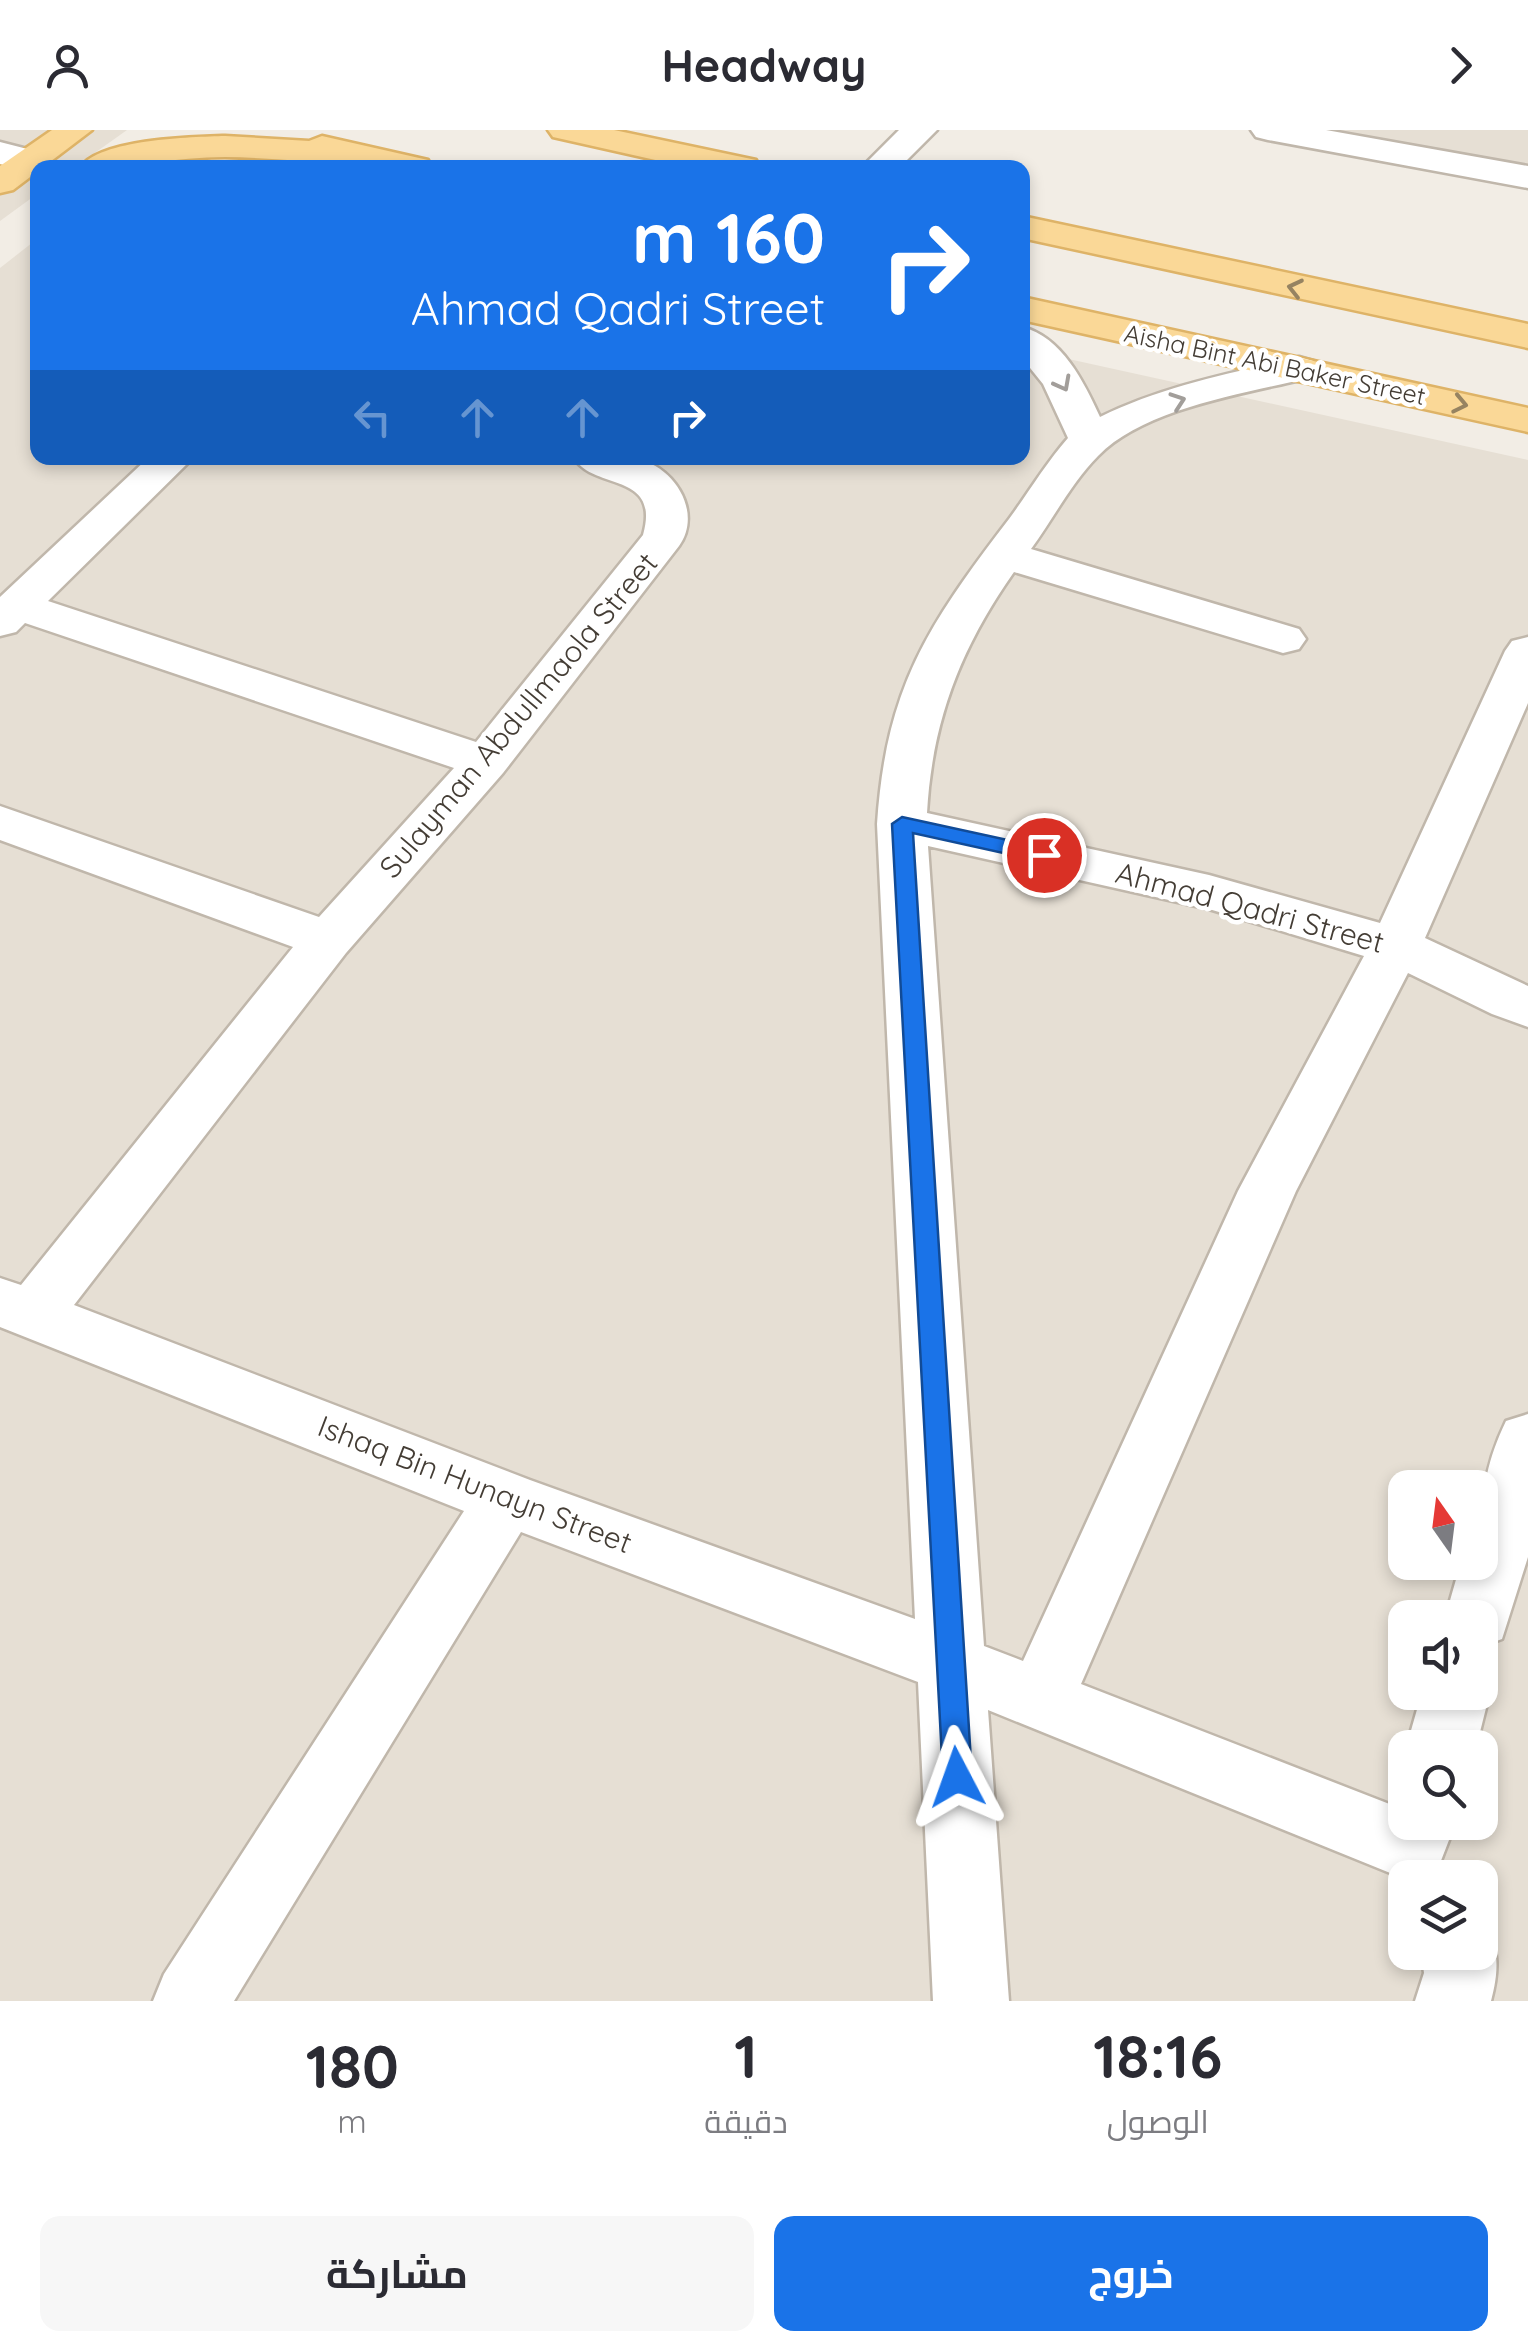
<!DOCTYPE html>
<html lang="ar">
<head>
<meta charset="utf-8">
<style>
  :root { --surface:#fff; --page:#f7f7f7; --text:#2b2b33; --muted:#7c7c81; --accent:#1a73e8 }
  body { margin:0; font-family:Quicksand,Cairo,sans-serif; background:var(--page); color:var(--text); direction:rtl; height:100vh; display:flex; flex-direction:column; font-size:38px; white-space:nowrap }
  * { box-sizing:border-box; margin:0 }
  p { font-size:32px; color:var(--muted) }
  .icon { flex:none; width:55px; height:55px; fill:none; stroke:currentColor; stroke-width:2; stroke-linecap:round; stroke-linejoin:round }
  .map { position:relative; height:1871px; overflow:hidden; direction:ltr }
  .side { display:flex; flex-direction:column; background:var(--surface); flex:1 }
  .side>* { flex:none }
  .hud { position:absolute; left:30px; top:30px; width:1000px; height:305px; border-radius:20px; box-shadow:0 5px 15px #0003; direction:rtl; background:#1a73e8; color:#fff; overflow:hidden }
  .needle { width:65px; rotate:346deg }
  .buttons { position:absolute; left:1388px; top:1340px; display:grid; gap:20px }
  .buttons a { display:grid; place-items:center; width:110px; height:110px; border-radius:20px; background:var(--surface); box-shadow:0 5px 15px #0003; font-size:50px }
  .pin { position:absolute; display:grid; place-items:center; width:85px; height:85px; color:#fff; margin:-42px; border:5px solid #fff; border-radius:50%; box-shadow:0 2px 10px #0007 }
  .me { position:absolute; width:110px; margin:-55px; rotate:356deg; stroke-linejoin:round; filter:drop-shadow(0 0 8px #0008) }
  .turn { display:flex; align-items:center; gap:35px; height:210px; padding:0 40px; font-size:45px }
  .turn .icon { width:130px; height:130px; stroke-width:2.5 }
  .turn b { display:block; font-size:70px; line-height:85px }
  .lanes { display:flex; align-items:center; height:95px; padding:0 40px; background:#0003; justify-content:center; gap:50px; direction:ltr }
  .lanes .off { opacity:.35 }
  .eta { display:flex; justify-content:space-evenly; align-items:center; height:170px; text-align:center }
  .eta b { font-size:60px; font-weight:700; line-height:70px }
  .cta { display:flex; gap:20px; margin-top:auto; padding:20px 40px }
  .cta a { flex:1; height:115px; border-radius:20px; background:var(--accent); color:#fff; font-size:40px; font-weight:700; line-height:115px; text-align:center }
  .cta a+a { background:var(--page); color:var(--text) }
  header { display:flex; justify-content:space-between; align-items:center; height:130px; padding:0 40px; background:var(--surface); font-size:45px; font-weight:700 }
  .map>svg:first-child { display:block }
</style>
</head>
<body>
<header><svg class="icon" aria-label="forward" viewBox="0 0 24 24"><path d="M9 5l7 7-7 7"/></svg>Headway<svg class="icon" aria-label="person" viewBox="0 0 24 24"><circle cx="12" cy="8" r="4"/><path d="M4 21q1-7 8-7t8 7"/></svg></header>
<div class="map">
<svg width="1528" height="1871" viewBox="0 0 1528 1871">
  <rect width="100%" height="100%" fill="#f2ede5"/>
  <!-- residential -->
  <g fill="#e6dfd4" fill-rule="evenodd">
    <path d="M0,0H127L75,37L38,38L37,64L0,91Z"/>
    <path d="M1272,0H1528V45Z"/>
    <path d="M37,109L38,328H1022L1023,219L1528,330V1871H0V138ZM1405,1358H1480V1432H1405ZM1405,1488H1480V1562H1405ZM1405,1618H1480V1692H1405ZM1405,1748H1480V1822H1405Z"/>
  </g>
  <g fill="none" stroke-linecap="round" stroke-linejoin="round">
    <defs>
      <g id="minor">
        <path d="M899,0H937L899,38H861Z"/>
        <path d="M1251,0H1326L1528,36V58L1268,10L1256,7Z"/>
        <path d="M0,12L43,23L48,31C36,47 18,39 0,34Z"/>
        <path d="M1022,197C1062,207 1084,252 1100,287C1163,256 1232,243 1299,227L1313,231L1319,239L1313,247C1249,263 1146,277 1098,326C1072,352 1053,389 1031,419L1299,499L1306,509L1299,519L1283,523L1014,442C961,517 932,591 927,683L1209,745L1380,793L1505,521L1512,511L1528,507V573L1425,808L1528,856V897L1492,884L1408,843L1296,1061L1081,1554L1392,1675L1395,1668L1405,1664V1692H1456L1437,1741L1405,1749L988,1580L1009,1871H933L918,1552L521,1402L234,1871H153L164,1844L464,1381L0,1197V1148L21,1155L293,817L0,710V676L319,787L454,638L25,493L16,502L0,506V467L148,328H193L48,471L476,612L643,405C661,341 594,361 574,328C593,328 613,325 631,328C672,332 704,381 679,416L503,643L346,823L74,1175L530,1350L915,1489L877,694C886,557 928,495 1009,389C1029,362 1046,333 1068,308L1043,254L1022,228ZM928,716L1209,779L1364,826L1238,1061L1023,1531L984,1516Z"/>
        <path d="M1528,1284V1427L1502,1509L1480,1517V1488H1445L1461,1432H1480C1480,1380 1482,1340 1506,1291Z"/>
        <path d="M1480,1540L1490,1562L1476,1618H1406L1422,1562H1480Z"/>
        <path d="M1480,1794C1502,1814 1498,1845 1491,1871H1415L1424,1843L1421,1822H1480Z"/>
      </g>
      <g id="major">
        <path d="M52,0H92L13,60L0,63V36Z"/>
        <path d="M548,0H614L756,30L760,38H691L553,7Z"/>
        <path d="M225,6L309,11L322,6L428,30L432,38C363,38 294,28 225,27C176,27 129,38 80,38C99,9 192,7 225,6Z"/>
        <path d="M1022,86L1528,194V218L1022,108Z"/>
        <path d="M1022,167L1528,278V302L1022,190Z"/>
      </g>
    </defs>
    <!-- minor casing -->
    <use href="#minor" stroke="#c0b7ab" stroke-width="5"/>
    <!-- major casing -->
    <use href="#major" stroke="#deb367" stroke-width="5"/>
    <!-- minor -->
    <use href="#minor" fill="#fff" fill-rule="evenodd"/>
    <!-- major -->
    <use href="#major" fill="#fad897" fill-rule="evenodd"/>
  </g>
  <!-- one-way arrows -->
  <defs><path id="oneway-chevron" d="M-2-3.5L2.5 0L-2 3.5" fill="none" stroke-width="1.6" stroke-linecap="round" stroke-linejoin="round" transform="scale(2.5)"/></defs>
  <g stroke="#968361">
    <use href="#oneway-chevron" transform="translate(1295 158) rotate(-167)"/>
    <use href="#oneway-chevron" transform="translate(1460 274) rotate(12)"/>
  </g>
  <g stroke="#a29e9a">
    <use href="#oneway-chevron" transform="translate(1063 254) rotate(62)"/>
    <use href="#oneway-chevron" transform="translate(1178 271) rotate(-19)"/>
  </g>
  <!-- route -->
  <path fill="#1a73e8" stroke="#114b97" stroke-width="2.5" d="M902,687L1044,718L1054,725L1044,732L913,703L972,1647L968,1657L957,1661L947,1657L943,1647L892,694Z"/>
  <g text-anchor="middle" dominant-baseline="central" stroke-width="9" stroke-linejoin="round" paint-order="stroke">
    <!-- far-street labels -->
    <g font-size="25" fill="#443d35" stroke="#fff">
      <text transform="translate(1275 234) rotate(12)">Aisha Bint Abi Baker Street</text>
    </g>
    <!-- street labels -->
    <g font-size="30" fill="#443d35" stroke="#fff">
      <text transform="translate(518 585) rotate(-50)">Sulayman Abdullmaola Street</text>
      <text transform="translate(1250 777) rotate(15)">Ahmad Qadri Street</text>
      <text transform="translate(475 1354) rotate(21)">Ishaq Bin Hunayn Street</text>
    </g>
  </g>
</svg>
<div class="buttons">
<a><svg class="needle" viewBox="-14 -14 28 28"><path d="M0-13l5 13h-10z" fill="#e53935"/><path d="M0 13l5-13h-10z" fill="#7c7c81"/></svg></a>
<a><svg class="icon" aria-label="sound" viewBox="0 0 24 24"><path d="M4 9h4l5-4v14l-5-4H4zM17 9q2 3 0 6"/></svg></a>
<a><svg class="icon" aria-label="search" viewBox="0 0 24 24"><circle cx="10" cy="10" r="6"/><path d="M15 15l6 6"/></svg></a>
<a><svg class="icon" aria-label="layers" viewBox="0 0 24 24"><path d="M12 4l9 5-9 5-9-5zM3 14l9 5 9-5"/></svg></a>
</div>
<div class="pin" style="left:1044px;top:725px;background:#d93025"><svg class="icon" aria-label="arrive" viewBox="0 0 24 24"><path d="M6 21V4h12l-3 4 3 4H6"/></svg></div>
<svg class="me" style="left:957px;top:1647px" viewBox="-20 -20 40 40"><path d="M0-17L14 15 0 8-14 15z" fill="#1a73e8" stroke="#fff" stroke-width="4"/></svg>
<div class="hud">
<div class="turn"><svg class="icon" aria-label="right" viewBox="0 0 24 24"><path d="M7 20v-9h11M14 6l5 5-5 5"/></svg><div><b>160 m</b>Ahmad Qadri Street</div></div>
<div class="lanes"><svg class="icon off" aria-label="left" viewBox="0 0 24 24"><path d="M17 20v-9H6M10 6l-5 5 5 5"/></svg><svg class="icon off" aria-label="ahead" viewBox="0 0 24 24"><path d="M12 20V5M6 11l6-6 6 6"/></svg><svg class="icon off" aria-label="ahead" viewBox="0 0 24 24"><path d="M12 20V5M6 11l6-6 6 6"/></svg><svg class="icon" aria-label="right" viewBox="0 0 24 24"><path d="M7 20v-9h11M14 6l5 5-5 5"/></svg></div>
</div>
</div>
<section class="side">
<div class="eta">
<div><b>18:16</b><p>الوصول</p></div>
<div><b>1</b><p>دقيقة</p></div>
<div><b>180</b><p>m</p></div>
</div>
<div class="cta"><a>خروج</a><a>مشاركة</a></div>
</section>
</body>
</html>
